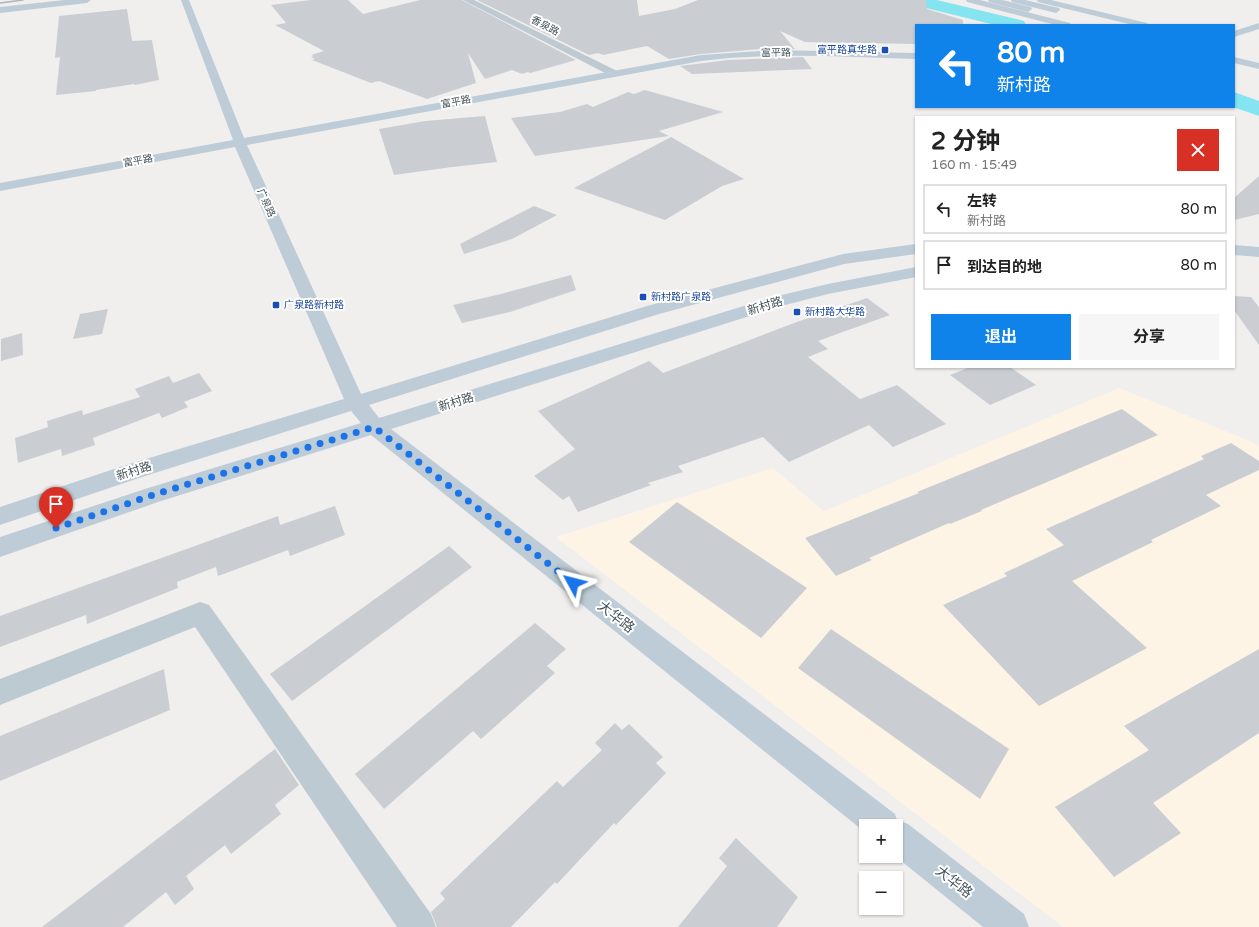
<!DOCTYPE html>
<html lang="zh">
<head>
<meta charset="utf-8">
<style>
  :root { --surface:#fff; --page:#f6f6f6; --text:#222; --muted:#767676; --line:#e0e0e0; --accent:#0f83e9 }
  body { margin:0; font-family:"Varela Round","Noto Sans SC",sans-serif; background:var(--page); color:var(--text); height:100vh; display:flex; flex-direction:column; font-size:15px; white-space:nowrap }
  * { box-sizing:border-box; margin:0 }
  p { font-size:13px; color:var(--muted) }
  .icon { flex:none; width:22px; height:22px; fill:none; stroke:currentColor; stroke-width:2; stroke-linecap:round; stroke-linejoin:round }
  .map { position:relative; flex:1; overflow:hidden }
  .details { position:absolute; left:915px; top:116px; width:320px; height:252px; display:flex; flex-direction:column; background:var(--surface); border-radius:0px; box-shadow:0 1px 3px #0004 }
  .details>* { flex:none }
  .guide { position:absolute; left:915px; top:24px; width:320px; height:84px; border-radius:0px; box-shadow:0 1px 3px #0004; background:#0f83e9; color:#fff; overflow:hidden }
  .controls { position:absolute; left:859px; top:819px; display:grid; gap:8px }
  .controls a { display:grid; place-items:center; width:44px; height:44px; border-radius:0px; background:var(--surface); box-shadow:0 1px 3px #0004; font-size:20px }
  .pin { position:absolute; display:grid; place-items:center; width:34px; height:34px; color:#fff; margin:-41px -17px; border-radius:50% 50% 50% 0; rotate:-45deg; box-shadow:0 0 4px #0007 }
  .pin .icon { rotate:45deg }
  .me { position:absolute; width:44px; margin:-22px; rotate:308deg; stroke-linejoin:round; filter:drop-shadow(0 0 3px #0008) }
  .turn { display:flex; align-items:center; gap:14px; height:84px; padding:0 16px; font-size:18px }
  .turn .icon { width:52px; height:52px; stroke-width:2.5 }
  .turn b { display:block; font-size:28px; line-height:34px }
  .round { display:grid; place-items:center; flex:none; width:42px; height:42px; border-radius:0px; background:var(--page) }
  .summary { display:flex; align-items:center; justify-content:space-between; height:68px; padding:0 16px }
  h1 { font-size:24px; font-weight:700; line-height:30px }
  .action { display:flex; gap:8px; margin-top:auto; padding:8px 16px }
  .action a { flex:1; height:46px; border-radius:0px; background:var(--accent); color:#fff; font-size:16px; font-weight:700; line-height:46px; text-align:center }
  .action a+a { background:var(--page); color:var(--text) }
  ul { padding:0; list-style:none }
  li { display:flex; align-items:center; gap:12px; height:50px; margin:0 8px 6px; padding:0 8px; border:2px solid var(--line); border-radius:0px }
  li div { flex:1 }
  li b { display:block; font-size:15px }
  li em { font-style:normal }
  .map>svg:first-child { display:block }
</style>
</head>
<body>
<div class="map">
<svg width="1259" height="927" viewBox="0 0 1259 927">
  <rect width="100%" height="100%" fill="#f1eeee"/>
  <!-- commercial -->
  <path fill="#fdf4e6" d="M1119,388L1250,441L1259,446V927H1063L556,537L773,468L824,511Z"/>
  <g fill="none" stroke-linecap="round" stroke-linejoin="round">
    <!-- river -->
    <g fill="#84e4f0" fill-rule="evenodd">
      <path d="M907,0H937L1024,21L1026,25H995L910,4Z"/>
      <path d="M1234,92L1259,101V116L1233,107Z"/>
    </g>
  </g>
  <!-- building -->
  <g fill="#caced3">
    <path d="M311,0H348L363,14L420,0H462L576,60L530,73L528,72L522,74L512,70L485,79L468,53L476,83L427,99L379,81L371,83L312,60L315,59L311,57L314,56L311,55L324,51L275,25L286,23L271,5Z"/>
    <path d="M477,0H637L639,16L675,9L698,0H926L927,9L963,20V25H916V44L805,42L780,31L795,49L774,48L701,54L669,59L647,46L603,55L598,53L589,55Z"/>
    <path d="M127,9L132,41L152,40L159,80L135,85L134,84L96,90V91L56,95L60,57L55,58L59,16Z"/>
    <path d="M803,57L812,69L692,74L680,66L728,60Z"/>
    <path d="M645,90L723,112L659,131L669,136L535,156L511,118L560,112L587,104L593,107L628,92L634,94Z"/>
    <path d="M485,116L497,162L452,167L394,175L379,129L425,121Z"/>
    <path d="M671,137L744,179L722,186L665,220L574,188Z"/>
    <path d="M1259,176V214L1234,220V198Z"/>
    <path d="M534,206L557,215L512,239L464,254L460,244Z"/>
    <path d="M571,275L576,290L510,312L462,323L453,305L501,294Z"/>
    <path d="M1234,296L1251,297L1259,307V345L1234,310Z"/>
    <path d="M867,298L890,315L818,341L828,349L808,357L860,399L897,385L946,424L893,447L869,425L789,462L763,437L678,466L683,472L648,483L651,485L578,512L569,496L563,500L534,476L575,449L538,411L649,361L663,373L794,323Z"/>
    <path d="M108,309L102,334L73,339L80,314Z"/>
    <path d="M22,333L23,355L1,361V339Z"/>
    <path d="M970,367H1010L1036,385L990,405L950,375Z"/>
    <path d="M199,373L212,391L184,402L188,407L162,418L159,413L93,438L95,445L62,456L61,449L18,463L15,438L48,427L47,421L82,410L83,415L140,397L135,389L169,376L173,383Z"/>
    <path d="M1122,409L1158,435L981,510L982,511L950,524L949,523L869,558L872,560L836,576L805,538L919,493L917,492Z"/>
    <path d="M1231,443L1259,461V470L1206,495L1221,506L1151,540L1153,542L1072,581L1147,648L1039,706L943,605L1007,576L1004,573L1064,545L1046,529L1204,459L1201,456Z"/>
    <path d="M677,502L807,588L761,638L629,542Z"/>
    <path d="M335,506L345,535L290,556L288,550L218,576L216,567L177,582L178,588L87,624L86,615L0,647V616L278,516L280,525Z"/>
    <path d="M449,546L472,567L292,701L270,674Z"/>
    <path d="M535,623L566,649L547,666L555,673L481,739L473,731L384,809L355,774Z"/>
    <path d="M831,629L1009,749L980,799L798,668Z"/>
    <path d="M1259,649V733L1153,803L1181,833L1114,877L1055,807L1149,750L1124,726Z"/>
    <path d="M164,669L170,710L0,781V736Z"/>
    <path d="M615,723L622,730L629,724L663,757L656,763L666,773L616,825L614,823L557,884L555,882L511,927H437L431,912L445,899L440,893L557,781L563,787L602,750L595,743Z"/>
    <path d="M275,749L299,785L275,805L281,814L231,854L225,845L186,876L194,889L175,905L166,892L123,927H42Z"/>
    <path d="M736,838L798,897L777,927H678L727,866L719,858Z"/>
  </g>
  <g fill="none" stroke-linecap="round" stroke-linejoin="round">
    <!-- street -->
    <g fill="#bdcad1" fill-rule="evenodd">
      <path d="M463,0H474L617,71L618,73L617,75H609Z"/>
      <path d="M200,602L209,605L431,914L436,927H397L195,627L0,705V679Z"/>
    </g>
    <!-- secondary -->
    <g fill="#bdccd6" fill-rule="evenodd">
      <path d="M65,0H91L87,3L0,13V7Z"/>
      <path d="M181,0H189L244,138L701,55L774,50L916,53V59C844,57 773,52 701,61L247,145L361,394L647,306L843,254L916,244V254L844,264L659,314L369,405L379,418L773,297L828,284L916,267V277L828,294L785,305L391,429L895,814L897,820L908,824L1024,914L1029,927H983L895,856H896V826H866V833L371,435L161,501L0,557V537L145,489L361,423L351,411L142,477L0,525V507L126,465L344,399L235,147L0,191V183L233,140Z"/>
      <path d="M966,0H980L1070,23L1072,25H1056L967,2Z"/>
      <path d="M988,0H1002L1031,7L1032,9L1028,12L989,2Z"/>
      <path d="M1011,0H1025L1059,8L1060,10L1056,13L1012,2Z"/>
      <path d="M1037,0H1051L1147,23L1149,25H1133L1038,2Z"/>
      <path d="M1259,23V29L1234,37V31Z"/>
      <path d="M1234,57L1259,63V69L1234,63Z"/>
      <path d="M1234,245L1259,247V257L1234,255Z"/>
    </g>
    <!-- rail -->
    <path stroke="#b0b4b9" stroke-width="1.5" d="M0,3L23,0"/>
  </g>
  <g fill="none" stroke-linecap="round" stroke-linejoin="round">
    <!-- route -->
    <path stroke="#1a73e8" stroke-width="7" stroke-dasharray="0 12.6" d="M56,528L153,495L374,427L573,583"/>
  </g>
  <!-- markers -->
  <g fill="#1a4fb4" stroke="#fff" stroke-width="1.5">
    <rect x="881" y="46" width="8" height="8" rx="2"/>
    <rect x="639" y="293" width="8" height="8" rx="2"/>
    <rect x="272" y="301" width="8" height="8" rx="2"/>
    <rect x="793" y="308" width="8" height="8" rx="2"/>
  </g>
  <g text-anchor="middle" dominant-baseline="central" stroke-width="4" stroke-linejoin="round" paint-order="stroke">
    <!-- far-street labels -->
    <g font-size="10" fill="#45545c" stroke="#fff">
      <text transform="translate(545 26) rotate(27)">香泉路</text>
      <text transform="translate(776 53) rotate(-1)">富平路</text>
      <text transform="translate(456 102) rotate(-11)">富平路</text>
      <text transform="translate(138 161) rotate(-10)">富平路</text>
      <text transform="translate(266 203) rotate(66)">广泉路</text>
    </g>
    <!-- far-transit labels -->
    <g font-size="10" fill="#164399" stroke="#fff" text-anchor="start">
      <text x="877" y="50" text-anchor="end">富平路真华路</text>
      <text x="651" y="297">新村路广泉路</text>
      <text x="284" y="305">广泉路新村路</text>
      <text x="805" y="312">新村路大华路</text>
    </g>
    <!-- street labels -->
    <g font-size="12" fill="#45545c" stroke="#fff">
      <text transform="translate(765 306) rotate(-17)">新村路</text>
      <text transform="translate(456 402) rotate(-17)">新村路</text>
      <text transform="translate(134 471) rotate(-18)">新村路</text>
    </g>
    <!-- near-street labels -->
    <g font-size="14" fill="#45545c" stroke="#fff">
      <text transform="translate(616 617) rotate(38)">大华路</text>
      <text transform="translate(954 882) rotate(38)">大华路</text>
    </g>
  </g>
</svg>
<div class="controls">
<a>+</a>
<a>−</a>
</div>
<div class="pin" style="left:56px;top:528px;background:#d93025"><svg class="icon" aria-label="arrive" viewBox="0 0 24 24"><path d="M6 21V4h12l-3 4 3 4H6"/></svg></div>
<svg class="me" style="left:573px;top:583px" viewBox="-20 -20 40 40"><path d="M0-17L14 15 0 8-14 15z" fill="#1a73e8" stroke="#fff" stroke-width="4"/></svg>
<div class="guide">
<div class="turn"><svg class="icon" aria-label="left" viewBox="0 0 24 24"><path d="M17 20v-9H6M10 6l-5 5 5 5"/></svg><div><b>80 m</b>新村路</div></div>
</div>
<section class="details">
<div class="summary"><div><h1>2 分钟</h1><p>160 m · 15:49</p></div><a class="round" style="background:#d93025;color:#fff"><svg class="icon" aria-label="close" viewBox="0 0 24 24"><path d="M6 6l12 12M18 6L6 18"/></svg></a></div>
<ul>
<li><svg class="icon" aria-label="left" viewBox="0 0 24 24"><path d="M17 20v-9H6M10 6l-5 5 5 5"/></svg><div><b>左转</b><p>新村路</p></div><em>80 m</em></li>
<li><svg class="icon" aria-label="arrive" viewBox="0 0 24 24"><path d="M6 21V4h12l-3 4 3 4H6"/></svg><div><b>到达目的地</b></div><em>80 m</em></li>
</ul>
<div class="action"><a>退出</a><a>分享</a></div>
</section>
</div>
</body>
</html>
